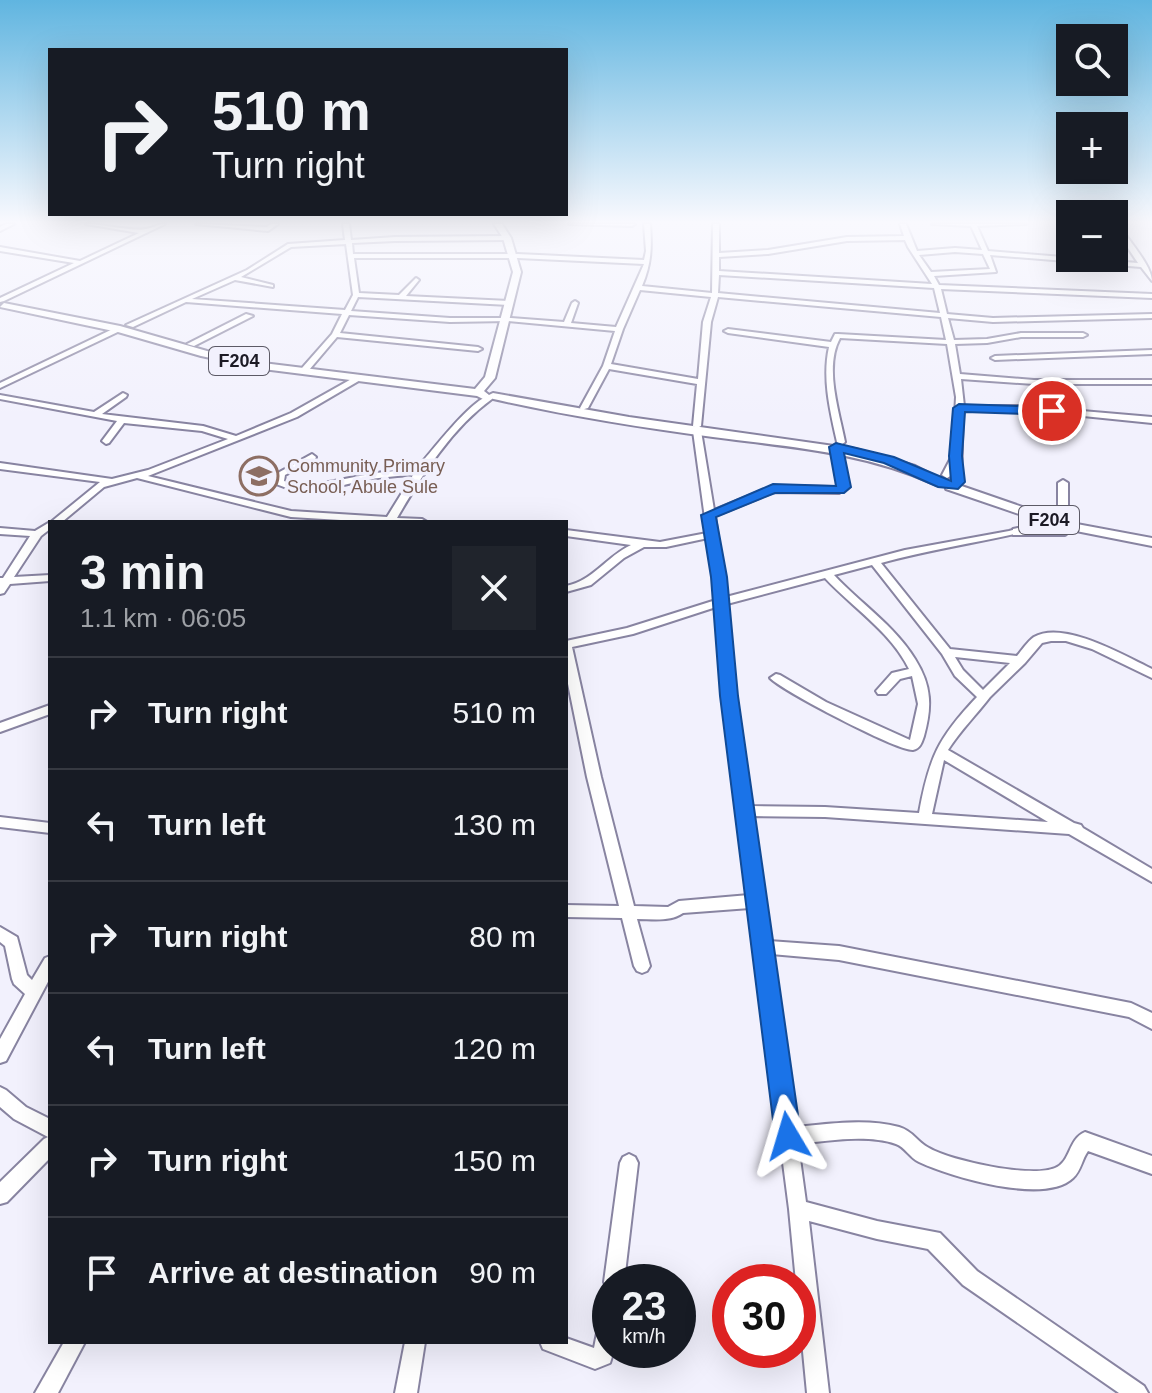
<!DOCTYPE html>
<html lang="en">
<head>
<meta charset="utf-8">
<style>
  :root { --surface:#171b24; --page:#20242c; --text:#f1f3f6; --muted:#9ea1a6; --line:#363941 }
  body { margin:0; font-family:Helvetica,sans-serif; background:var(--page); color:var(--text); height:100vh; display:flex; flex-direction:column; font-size:30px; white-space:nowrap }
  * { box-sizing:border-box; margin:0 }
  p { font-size:26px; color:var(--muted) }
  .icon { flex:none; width:44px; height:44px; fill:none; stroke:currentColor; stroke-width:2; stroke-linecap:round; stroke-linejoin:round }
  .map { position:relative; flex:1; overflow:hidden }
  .panel { position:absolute; left:48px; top:520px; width:520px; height:824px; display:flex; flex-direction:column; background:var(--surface); border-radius:0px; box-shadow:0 8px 32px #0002 }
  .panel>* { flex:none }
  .banner { position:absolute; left:48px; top:48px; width:520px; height:168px; border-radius:0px; box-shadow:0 8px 32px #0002; background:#171b24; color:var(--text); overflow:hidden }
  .buttons { position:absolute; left:1056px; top:24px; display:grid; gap:16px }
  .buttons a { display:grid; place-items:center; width:72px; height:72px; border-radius:0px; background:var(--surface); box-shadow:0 8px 32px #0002; font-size:40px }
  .speed { position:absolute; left:592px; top:1264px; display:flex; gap:16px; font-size:40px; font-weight:700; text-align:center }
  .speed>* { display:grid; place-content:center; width:104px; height:104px; border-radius:50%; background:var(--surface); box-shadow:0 8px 32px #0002; line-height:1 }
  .speed small { font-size:20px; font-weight:400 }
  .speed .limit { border:12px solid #d22; background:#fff; color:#111 }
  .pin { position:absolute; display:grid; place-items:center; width:68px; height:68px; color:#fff; margin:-34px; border:4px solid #fff; border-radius:50%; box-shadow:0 2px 8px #0007 }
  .me { position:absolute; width:88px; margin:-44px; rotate:353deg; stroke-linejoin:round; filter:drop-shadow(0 0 6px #0008) }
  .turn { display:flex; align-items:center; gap:28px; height:168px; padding:0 32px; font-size:36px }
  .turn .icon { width:104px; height:104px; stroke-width:2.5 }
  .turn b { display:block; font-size:56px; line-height:68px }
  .round { display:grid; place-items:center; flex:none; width:84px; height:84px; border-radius:0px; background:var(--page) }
  .head { display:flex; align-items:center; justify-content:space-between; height:136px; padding:0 32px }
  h1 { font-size:48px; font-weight:600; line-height:60px }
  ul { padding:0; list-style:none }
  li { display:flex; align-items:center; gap:24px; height:112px; padding:0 32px; border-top:2px solid var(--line) }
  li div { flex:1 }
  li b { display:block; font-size:30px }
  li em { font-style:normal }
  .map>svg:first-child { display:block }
</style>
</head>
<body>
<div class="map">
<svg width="1152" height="1393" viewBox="0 0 1152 1393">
  <rect width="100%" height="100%" fill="#f2f1fd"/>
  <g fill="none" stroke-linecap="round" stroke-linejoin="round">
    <defs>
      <g id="minor">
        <path d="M6,224H14L0,231V227Z"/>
        <path d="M86,224C101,224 136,232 146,229C153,228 157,224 165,224L4,301L0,302V298L74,263L0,251V247L80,261L139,233Z"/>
        <path d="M196,224L267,227L271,224H278L268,231Z"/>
        <path d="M343,224H349L351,240L395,237L507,236L510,238L507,240L395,241L352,243L353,254H518L644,260L646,251L644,224H650C652,248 651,265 642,286L712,293L713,224H719V253L768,250L847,237L904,236L900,224H906L917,251L955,248L982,250L971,226L932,224H1026L977,226L988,251L1138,263L1114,227V224H1118C1127,238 1152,266 1152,281L1141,267L990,255L996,272L934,276L939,285L1152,294V298L941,289L947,314L993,318L1152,314V318L993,322L948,318L954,340L987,339L1021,333H1083L1087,335L1083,337H1021L987,343L955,344L960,374L1034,380H1152V384H1034L961,379L964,406H1024L1152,417V423L1024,410H963L961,479L956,482L953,481L952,475L947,478L942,475L953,454L956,397L947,344L840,338C824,367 839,411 845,442L841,445L837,442C830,411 822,378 829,347L728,333L724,331L728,329L831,342L835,334H838L946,340L941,317L718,297L711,322L701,426L697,428L701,431L714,510L773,486L837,487L839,486L832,447L836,444L840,447L849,487L839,493L774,492L715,516L726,597L905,550L1009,531L1053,519L1056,520V524C998,540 939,547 881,563L950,649L1017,656C1022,650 1028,641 1034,637C1064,620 1125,656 1152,669V678L1092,649L1066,641H1051L1042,643L1025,663L990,697C978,713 960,731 948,750L1074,823L1081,825L1083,828L1152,869V882L1069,834L825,817L753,816L769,941L839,946L1131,1003L1152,1013V1029L1129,1017L839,960L771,954L795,1127C829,1124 866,1118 899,1127C913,1131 917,1142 929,1148C951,1161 1031,1178 1055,1168C1071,1162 1068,1139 1085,1132L1152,1156V1174L1088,1151C1082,1159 1081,1171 1073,1178C1045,1205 951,1177 919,1162C910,1158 905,1147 896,1144C866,1134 828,1141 798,1144L806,1202L877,1221L940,1233L977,1271L1144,1386L1148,1393H1119L963,1285L928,1249L877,1239L809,1221L829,1393H807L798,1300V1282H796L789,1209L750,908L683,913C670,922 653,919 637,919L650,966L647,971L642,973L637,971L634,966L622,918L566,917V905L619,906L587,777L566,674V641L627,628L716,600L708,538L666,547H644L624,558L591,585L566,592V586C593,581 607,556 631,545L566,536V530L660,542L707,533L693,431L697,428L693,426L697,384L609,369L588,408L581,410L580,408L603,366L615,331L508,321L450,322L349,315L340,333L478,347L482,349L478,351L337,337L309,370H306L302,368L332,334L342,314L186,302L133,327L126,325L247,270L288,244L345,240ZM905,240L908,247L932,284L719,271V257L768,254L847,241ZM346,244L353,295L345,310L192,299L235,280L273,287V285L241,277L291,247ZM955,252L983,254L990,269L931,272L919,255ZM354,258H518L644,264L616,327L571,323L578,303L575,301L572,303L564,322L511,318H450L351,311L358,297L509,305L512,303L509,301L406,296L419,280L416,278L399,295L359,293ZM719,275L934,288L940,313L718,293ZM640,290L711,297L703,322L698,379L611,364L623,329ZM872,565L942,654L955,676L977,697C938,738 929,758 919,813L825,807L752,806L735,696L727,604L825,578C852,607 891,632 909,669L892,673L876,691L878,694H886L900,679L912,676L918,704L910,740L826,702L780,675L776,674L770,678C783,691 897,751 913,750C920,749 922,742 924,736C932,707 932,686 915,659C895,626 860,603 834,575ZM716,607C724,704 737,799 749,895L679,901L668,907L634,906L601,777L572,647L633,634ZM955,657L1010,663L983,690L963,670ZM944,760L1048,822L932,814Z"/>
        <path d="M569,224H635L632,226Z"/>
        <path d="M246,314L253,316L194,346L187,344Z"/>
        <path d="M117,327L124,329L0,388V383Z"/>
        <path d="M1152,350V354L995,360L991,358L995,356Z"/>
        <path d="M355,377L362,379L297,417L148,476L291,511L387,517L413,475C396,476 379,477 362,481C332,487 306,497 276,484V474L312,454L316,457L315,459L285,475L284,481L299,486H309L375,473L416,469C431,453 473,396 492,395V399C452,428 422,475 397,518L422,519L427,522H374L291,517L137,478L104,487L62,522H51L100,482L0,469V463L112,479L148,470L228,439L202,431L124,423L109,443L106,444L102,441L117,421L0,399V395L94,412L123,393L127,395L126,397L102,414L203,426L236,436L291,413Z"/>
        <path d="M1063,480L1068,483V518L1063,521L1058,518V483Z"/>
        <path d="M50,522V529L41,536L14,577L50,575V581L10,584L4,593L0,594V578H3L30,536L0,534V528L35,531Z"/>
        <path d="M50,705V714L0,732V723Z"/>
        <path d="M0,817L50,823V833L0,827Z"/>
        <path d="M0,927L17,937L27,975L32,980L45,958L50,956V978L6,1061L0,1063V1039L25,994L14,984L12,979L5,946L0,942Z"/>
        <path d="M0,1087L6,1090L26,1107L50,1119V1158L7,1202L0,1204V1182L44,1139L48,1137L14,1119L0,1107Z"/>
        <path d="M629,1154L635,1157L638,1163L624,1282H610V1290L607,1289L604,1282L620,1163L623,1157Z"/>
        <path d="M610,1300V1350H614L610,1363L595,1369L543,1349L540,1342H566V1338L594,1348L603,1303Z"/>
        <path d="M64,1342H85L58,1393H35Z"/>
        <path d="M405,1342H425L417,1393H395Z"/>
      </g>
      <g id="major">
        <path d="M494,224H502L511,238L521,272L495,378L484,391L489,395L493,393L629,417L855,449L915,466L944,481L938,485L934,484C863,452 789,447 713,437C638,427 563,415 489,398L485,400L477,396L263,369L201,356L118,332L0,307L4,303L120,326L207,351L263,363L475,389L485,377L513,272L503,238Z"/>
        <path d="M950,482L1066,522L1152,538V546L1071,530L1065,535H1013V529L1018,528L1057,527L946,489V483Z"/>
      </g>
    </defs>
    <!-- minor casing -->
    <use href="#minor" stroke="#8884a1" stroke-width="4"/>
    <!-- major casing -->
    <use href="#major" stroke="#8884a1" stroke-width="4"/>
    <!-- minor -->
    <use href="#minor" fill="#fff" fill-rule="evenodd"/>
    <!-- major -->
    <use href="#major" fill="#fff" fill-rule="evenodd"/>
  </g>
  <!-- sky -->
  <linearGradient id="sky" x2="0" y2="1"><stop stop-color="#60b5e0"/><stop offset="0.53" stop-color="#f9f9fe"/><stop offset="1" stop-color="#f9f9fe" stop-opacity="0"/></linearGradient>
  <rect width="1152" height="419" fill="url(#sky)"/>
  <!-- route -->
  <path fill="#1a73e8" stroke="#114b97" stroke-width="2" d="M959,404L1052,407L1058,411L1052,415L965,412L962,456L965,482L958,489L938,487L884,463L844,453L851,487L844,493H775L716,517L727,577L738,696L801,1136L797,1145L788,1149L779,1145L775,1136L720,696L711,577L701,515L773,484L836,486L829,447L836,443L894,457L951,481L949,456L953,408Z"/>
  <!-- icons -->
  <defs>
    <symbol id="school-ring" viewBox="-11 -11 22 22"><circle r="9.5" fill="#f2f1fd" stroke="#8d6e63" stroke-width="1.5"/><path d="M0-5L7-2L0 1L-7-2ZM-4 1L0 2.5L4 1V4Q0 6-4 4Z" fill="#8d6e63"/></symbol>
  </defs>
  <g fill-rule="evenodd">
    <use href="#school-ring" x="237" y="454" width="44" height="44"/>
  </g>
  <g text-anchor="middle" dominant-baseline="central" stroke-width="7" stroke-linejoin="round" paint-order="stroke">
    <!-- shield labels -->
    <g fill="#f2f1fd" stroke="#5c5a66" stroke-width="2">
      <rect x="209" y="347" width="60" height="28" rx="6"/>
      <rect x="1019" y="506" width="60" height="28" rx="6"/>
    </g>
    <g font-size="18" font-weight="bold" fill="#1c1a25">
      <text x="239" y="361">F204</text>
      <text x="1049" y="520">F204</text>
    </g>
    <!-- far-education labels -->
    <g font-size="18" fill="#785e54" stroke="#f2f1fd" text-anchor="start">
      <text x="287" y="466">Community Primary<tspan x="287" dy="21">School, Abule Sule</tspan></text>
    </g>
  </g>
</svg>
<div class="buttons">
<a><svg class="icon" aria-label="search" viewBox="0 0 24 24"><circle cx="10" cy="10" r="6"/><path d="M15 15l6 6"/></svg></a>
<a>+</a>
<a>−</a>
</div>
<div class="speed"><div>23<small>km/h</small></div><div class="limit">30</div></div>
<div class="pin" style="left:1052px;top:411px;background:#d93025"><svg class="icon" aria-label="arrive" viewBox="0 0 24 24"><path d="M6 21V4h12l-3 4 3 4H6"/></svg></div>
<svg class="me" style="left:788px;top:1136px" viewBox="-20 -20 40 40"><path d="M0-17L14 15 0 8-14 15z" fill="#1a73e8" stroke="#fff" stroke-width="4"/></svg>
<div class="banner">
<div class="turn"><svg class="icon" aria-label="right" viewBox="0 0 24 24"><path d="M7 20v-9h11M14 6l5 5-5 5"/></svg><div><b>510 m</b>Turn right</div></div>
</div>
<section class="panel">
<div class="head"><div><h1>3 min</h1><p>1.1 km · 06:05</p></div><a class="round"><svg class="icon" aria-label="close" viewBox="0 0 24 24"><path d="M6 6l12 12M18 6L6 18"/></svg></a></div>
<ul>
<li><svg class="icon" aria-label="right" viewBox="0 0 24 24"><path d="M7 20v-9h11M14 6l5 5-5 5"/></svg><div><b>Turn right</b></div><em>510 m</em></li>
<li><svg class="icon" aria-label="left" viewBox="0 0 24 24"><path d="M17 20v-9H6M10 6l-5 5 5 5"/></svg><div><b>Turn left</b></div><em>130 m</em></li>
<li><svg class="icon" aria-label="right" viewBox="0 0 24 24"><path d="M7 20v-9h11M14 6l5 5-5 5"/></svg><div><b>Turn right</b></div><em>80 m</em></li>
<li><svg class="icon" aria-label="left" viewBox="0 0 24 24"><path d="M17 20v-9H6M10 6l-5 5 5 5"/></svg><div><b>Turn left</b></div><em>120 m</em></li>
<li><svg class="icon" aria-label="right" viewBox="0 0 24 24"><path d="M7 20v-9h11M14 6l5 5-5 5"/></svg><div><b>Turn right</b></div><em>150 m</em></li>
<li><svg class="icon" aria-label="arrive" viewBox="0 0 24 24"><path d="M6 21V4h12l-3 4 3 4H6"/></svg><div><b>Arrive at destination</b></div><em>90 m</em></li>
</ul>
</section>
</div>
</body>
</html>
